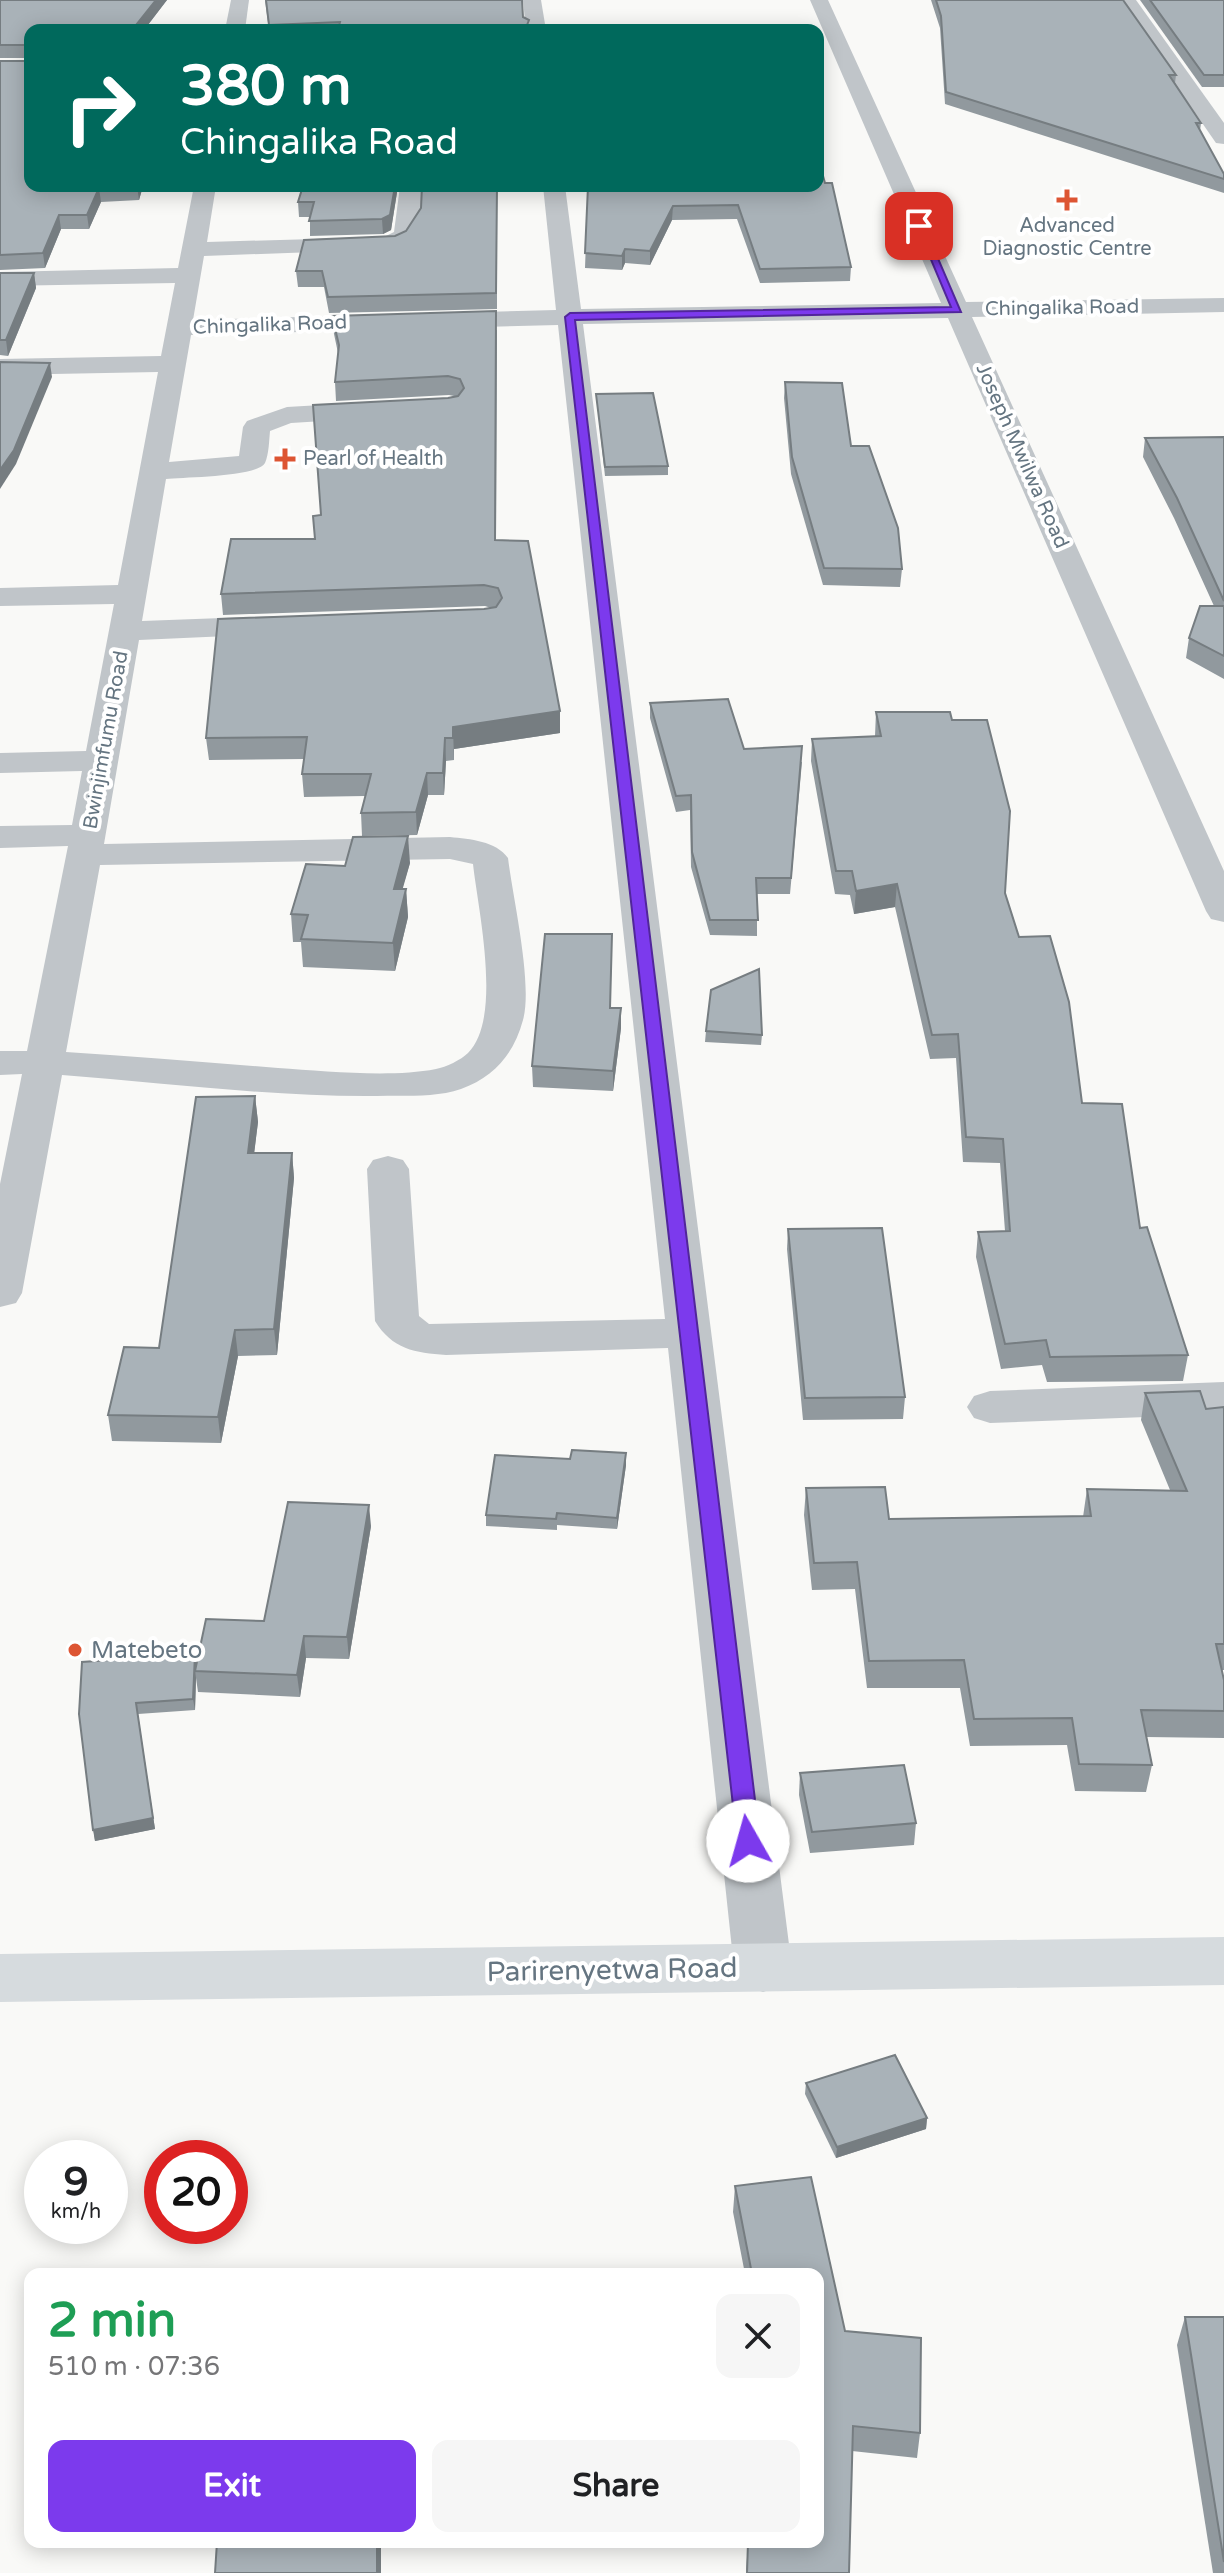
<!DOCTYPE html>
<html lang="en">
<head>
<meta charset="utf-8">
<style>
  :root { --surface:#fff; --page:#f6f6f6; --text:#202124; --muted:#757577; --accent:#7c3aed }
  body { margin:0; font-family:"Varela Round",sans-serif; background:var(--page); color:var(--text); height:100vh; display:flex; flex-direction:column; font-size:30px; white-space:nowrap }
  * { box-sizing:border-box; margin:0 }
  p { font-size:26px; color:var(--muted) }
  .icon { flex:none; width:44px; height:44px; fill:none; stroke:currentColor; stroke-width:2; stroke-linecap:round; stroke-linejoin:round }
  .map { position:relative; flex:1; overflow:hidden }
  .drawer { position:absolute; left:24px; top:2268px; width:800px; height:280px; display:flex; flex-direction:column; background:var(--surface); border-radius:16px; box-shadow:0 4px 20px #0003 }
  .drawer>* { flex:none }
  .banner { position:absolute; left:24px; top:24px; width:800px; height:168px; border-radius:16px; box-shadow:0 4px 20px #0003; background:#00695c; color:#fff; overflow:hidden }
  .speed { position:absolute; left:24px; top:2140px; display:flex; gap:16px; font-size:40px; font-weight:700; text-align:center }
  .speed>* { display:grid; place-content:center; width:104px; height:104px; border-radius:50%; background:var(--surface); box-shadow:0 4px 20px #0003; line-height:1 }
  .speed small { font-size:20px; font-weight:400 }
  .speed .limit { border:12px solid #d22; background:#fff; color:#111 }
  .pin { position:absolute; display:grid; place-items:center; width:68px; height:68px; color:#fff; margin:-34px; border-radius:16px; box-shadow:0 4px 12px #0006 }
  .me { position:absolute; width:88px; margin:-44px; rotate:353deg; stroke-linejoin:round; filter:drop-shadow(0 0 6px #0008) }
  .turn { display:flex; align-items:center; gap:28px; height:168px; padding:0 24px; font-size:36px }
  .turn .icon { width:104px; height:104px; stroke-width:2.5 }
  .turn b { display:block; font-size:56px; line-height:68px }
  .round { display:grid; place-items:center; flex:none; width:84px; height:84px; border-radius:16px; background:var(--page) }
  .head { display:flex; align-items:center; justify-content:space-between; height:136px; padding:0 24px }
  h1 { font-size:48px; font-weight:700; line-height:60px; color:#1e9e55 }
  .primary-button { display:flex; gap:16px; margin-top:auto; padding:16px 24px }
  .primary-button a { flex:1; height:92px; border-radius:16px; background:var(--accent); color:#fff; font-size:32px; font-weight:700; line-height:92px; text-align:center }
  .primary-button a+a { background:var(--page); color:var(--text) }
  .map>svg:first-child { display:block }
</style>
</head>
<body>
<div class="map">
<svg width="1224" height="2573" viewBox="0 0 1224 2573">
  <rect width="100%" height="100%" fill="#f9f9f7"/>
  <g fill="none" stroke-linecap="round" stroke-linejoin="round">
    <!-- minor -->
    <g fill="#c0c5c9" fill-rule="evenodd">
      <path d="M231,0H249L245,30H225Z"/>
      <path d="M523,0H541L546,30H526Z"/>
      <path d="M810,0H828L966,302L1224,298V312L972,317L1224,871V922L1211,919L1206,911L948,318L583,324L792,1968L783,1985L763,1992L743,1985L734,1968L668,1348L446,1355C415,1353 392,1349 375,1321L367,1169L373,1160L388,1156L403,1160L409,1169L419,1316L429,1324L665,1319L558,325L191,335L169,462L239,456L243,427L247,421L287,407L372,402L381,404L385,410L381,416L372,418L291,423L270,431C269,441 269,454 265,463C257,477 184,477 166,479L142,621L275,616L286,618L291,625L286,632L275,634L139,640L104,844L450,837C470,839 496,841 508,858C513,899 533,984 523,1020C514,1054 494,1077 461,1089C435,1098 404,1095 377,1096C272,1097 166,1083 62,1075L22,1293L16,1303L0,1307V1184L22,1074L0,1075V1051H27L68,846L0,848V826L72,825L82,771L0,773V753L86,751L114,604L0,606V588L118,585L158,372L0,375V359L161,356L175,283L0,286V272L178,268L194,186H216L207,242L384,237L394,232L400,186H422C420,212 423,237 396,249L204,256L193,320L556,310L543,186H565L581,309L941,303ZM450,859L473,864C478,910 503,1018 468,1053C461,1060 446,1067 436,1069C390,1078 325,1071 278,1068C208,1062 137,1057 66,1052L100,865Z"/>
      <path d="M1117,0H1136L1224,123V144L1216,143Z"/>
      <path d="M1224,1382V1414L990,1423L974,1418L967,1407L974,1396L990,1391Z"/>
    </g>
    <!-- major -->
    <path fill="#d6dbde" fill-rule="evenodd" d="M1224,1937V1985L0,2002V1954Z"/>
  </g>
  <!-- wall -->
  <g fill="#91999e">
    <path d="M0,0H167L144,30L30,58H0Z"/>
    <path d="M265,0H522L523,17L529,30H269Z"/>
    <path d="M931,0H1123L1176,75L1175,83L1201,123L1200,131L1224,174V193L945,104L940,28Z"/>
    <path d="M1140,0H1224V87H1202Z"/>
    <path d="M0,61L143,186L139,200L101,202L89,229H61L45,268L0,270Z"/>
    <path d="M398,186L391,230L383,234L310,236V217H299L298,202Z"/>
    <path d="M497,186V309L329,313L324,287H298L296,271L395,236L406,231L421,208Z"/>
    <path d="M588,186H818L851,267L850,281L760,283L737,219L672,220L650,265L625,263L622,270L585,268Z"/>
    <path d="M0,273H34L36,288L8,356L0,355Z"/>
    <path d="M332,316L497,330L496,540L560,711V733L454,749V760L446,761L444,795H428L417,835L362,836L361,813L365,796L304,797L302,774L304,759L209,760L206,738L484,609L491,608L485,606L223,615L221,594L315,539L321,515L448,398L454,396L449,395L336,401L335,382L338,353L334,334Z"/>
    <path d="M785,382L851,446L902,569L900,587L823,585L791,474L784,398Z"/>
    <path d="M596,394L668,466V475L605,476Z"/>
    <path d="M1224,437V679L1186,658L1189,638L1214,606L1174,518L1143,457L1145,438Z"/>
    <path d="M650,703L744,749L802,762L790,894H757V936L710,935L691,867L690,810L676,812L650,718Z"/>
    <path d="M876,712L952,720L1019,937L1082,1103L1140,1228L1188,1355L1183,1381L1047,1382L1042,1365L1001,1369L976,1257L978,1232L1005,1231L1000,1163L963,1162L956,1058L930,1059L895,907L854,914L850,895L835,894L811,761L812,739L875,736Z"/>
    <path d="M410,863L402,889H406L408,917L395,971L303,967L301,942H293L291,914L345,866Z"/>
    <path d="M612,954L610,1008H621V1028L613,1091L533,1087L532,1066Z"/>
    <path d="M706,1031L762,1035L761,1045L705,1042Z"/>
    <path d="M255,1096L258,1122L254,1153H292L294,1178L277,1355L238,1356L221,1443L112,1441L108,1415L159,1348Z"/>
    <path d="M788,1229L905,1397L903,1419L803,1420L787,1249Z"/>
    <path d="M1145,1393L1206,1409L1224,1407V1670H1222L1224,1680V1738L1146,1737L1152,1765L1146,1792L1075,1791L1067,1745L970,1746L960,1688H867L855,1589L812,1590L804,1515L806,1488L889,1519L1083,1517L1087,1489L1170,1490L1141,1420Z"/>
    <path d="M626,1453V1465L617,1529L557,1525V1530L486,1526V1515L570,1459Z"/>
    <path d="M371,1526L349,1659L306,1658L300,1697L198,1692L196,1678L195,1710L138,1714L155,1829L95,1841L79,1714L196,1664L264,1621Z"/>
    <path d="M800,1773L916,1823L914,1845L810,1853L799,1795Z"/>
    <path d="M806,2083L927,2118L926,2129L836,2158L805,2094Z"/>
    <path d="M811,2177L845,2331L921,2338L920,2433L917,2458L852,2451L849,2573H746L748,2542H818V2274H745L733,2212L735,2186Z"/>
    <path d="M1185,2317H1224V2573H1213L1177,2345Z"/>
  </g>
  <!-- shaded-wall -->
  <g fill="#767d81">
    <path d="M156,0H167L144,30H132Z"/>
    <path d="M137,186H143L139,200Z"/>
    <path d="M395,186H398L391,230L383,234L382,219Z"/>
    <path d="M99,188L101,202L89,229L87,215Z"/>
    <path d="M673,206L672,220L650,265V251Z"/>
    <path d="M59,215L61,229L45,268L43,253Z"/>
    <path d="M625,249V263L622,270V256Z"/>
    <path d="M34,273L36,288L8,356L6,340Z"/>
    <path d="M50,363L52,377L16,464L0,489V470Z"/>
    <path d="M560,711V733L454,749V760L453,727Z"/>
    <path d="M445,738L446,761L444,795L443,773Z"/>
    <path d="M427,773L428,795L417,835L416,812Z"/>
    <path d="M408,836L410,863L395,916L394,889Z"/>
    <path d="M897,884L895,907L854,914L856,891Z"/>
    <path d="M406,889L408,917L395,971L393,943Z"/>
    <path d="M621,1008V1028L613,1091V1071Z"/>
    <path d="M255,1096L258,1122L251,1179L248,1153Z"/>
    <path d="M292,1153L294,1178L277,1355L274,1329Z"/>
    <path d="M235,1330L238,1356L221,1443L218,1417Z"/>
    <path d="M626,1453V1465L617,1529V1518Z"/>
    <path d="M369,1505L371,1526L349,1659L347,1637Z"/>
    <path d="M304,1636L306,1658L300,1697L297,1675Z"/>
    <path d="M195,1654L197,1666L195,1671L196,1678L195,1710L193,1699Z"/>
    <path d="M136,1703L155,1829L95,1841L93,1830Z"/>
    <path d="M927,2118L926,2129L836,2158L837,2147Z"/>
    <rect x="377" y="2542" width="4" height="31"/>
  </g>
  <!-- building -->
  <g fill="#a9b2b8" stroke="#767d81" stroke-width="2">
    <path d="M0,0H156L132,30H30V45H0Z"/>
    <path d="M266,0H522L523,17L529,20L525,30H338L340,22L269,25Z"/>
    <path d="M936,0H1123L1176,75H1169L1201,123H1196L1224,174V179L946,92L941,16Z"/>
    <path d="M1150,0H1224V75H1204Z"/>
    <path d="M0,61H30V186H135L99,188L87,215H59L43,253L0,255Z"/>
    <path d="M818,158L825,183H832L851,267L760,269L738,205L673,206L650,251L625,249L622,256L585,253L588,186H818Z"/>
    <path d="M303,186H395L390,215L382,219L309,221L314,202H298Z"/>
    <path d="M422,186H497L496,293L328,297L322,271H296L304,240L395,236L406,231L421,208Z"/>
    <path d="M0,273H34L6,340H0Z"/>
    <path d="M496,311L495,540L528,541L560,711L453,727V738H445L443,773H427L416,812L361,813L371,774H302L307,737L206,738L218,619L484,609L496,607L502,598L498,588L484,585L221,594L231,539H315L313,516L321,515L313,405L448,398L458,396L464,388L460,379L448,376L335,382L339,345L332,316Z"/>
    <path d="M0,362L50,363L14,450L0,470Z"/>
    <path d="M785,382L842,383L851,446H869L898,528L902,569L824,568L792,457Z"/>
    <path d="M653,393L668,466L605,467L596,394Z"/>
    <path d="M1224,437V601L1177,498L1145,438Z"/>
    <path d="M1200,606H1224V656L1189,638Z"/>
    <path d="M728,699L744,749L802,746L791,878H756L758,920H710L692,852L691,795L676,796L650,703Z"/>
    <path d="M876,712H950L952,720H987L1010,811L1005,893L1019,937L1050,936L1069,1002L1082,1103L1122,1104L1140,1228L1147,1227L1188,1355L1050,1357L1046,1340L1005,1344L978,1232L1010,1231L1003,1139L966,1137L958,1034L932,1035L897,884L856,891L852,871H836L812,739L881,736Z"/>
    <path d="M408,836L394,889H406L393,943L301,939L308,915L291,914L306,864L345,866L353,837Z"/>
    <path d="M545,934H612L610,1008H621L613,1071L532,1066Z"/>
    <path d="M759,969L762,1035L706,1031L711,990Z"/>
    <path d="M255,1096L248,1153H292L274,1329L235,1330L218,1417L108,1415L124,1347L159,1348L196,1097Z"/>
    <path d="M882,1228L905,1397L805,1398L788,1229Z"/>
    <path d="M1200,1391L1206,1409L1224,1407V1644H1216L1224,1680V1711L1141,1710L1152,1765L1079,1764L1072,1718L974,1719L964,1660L869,1661L857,1562L814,1563L806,1488L885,1487L889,1519L1091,1516L1087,1489L1187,1491L1145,1393Z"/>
    <path d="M572,1450L626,1453L617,1518L557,1513L556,1519L486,1515L495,1455L570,1459Z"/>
    <path d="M288,1502L369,1505L347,1637L304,1636L297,1675L195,1671L206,1619L264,1621Z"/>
    <path d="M195,1654L193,1699L136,1703L153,1818L93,1830L79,1714L82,1662Z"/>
    <path d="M904,1765L916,1823L812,1832L800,1773Z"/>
    <path d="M895,2055L927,2118L837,2147L806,2083Z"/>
    <path d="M811,2177L845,2331L921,2338L920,2433L853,2426L849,2573H747L748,2542H818V2274H752L735,2186Z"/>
    <path d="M1185,2317H1224V2562Z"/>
    <path d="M217,2542H377V2573H215Z"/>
  </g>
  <!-- route -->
  <path fill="#7c3aed" stroke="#51269a" stroke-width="2" d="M916,224L924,226L961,312L575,320L760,1841L756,1847L748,1850L740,1847L737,1841L565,317L570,313L951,307Z"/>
  <!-- markers -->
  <g fill="#d53" stroke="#fff" stroke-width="3">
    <path d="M1063 188h8v8h8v8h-8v8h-8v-8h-8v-8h8z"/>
    <path d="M281 447h8v8h8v8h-8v8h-8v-8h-8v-8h8z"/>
    <circle cx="75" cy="1650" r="8"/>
  </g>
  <g text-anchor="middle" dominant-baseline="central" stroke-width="8" stroke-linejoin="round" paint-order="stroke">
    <!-- far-poi labels -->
    <g font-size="20" fill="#657581" stroke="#fff">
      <text x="1067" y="226">Advanced<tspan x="1067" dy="23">Diagnostic Centre</tspan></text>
      <text x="303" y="459" text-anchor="start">Pearl of Health</text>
    </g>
    <!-- far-street labels -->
    <g font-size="20" fill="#657581" stroke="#fff">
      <text transform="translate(1062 308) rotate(-1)">Chingalika Road</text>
      <text transform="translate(270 325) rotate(-2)">Chingalika Road</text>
      <text transform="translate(1022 456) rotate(66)">Joseph Mwilwa Road</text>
      <text transform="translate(106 740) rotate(-80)">Bwinjimfumu Road</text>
    </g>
    <!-- poi labels -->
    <g font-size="24" fill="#657581" stroke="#fff" text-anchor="start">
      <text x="91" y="1650">Matebeto</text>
    </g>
    <!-- near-street labels -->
    <g font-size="28" fill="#657581" stroke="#fff">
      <text transform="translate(612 1970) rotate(-1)">Parirenyetwa Road</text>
    </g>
  </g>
</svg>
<div class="speed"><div>9<small>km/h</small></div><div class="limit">20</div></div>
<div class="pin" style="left:919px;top:226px;background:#d93025"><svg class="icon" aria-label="arrive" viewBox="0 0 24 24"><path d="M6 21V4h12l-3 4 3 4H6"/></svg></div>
<svg class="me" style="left:748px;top:1841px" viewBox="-20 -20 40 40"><circle r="19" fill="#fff"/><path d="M0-13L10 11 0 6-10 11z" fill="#7c3aed"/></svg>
<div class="banner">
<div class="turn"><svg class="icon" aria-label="right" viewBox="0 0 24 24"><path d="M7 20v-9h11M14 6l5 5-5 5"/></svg><div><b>380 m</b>Chingalika Road</div></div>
</div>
<section class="drawer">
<div class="head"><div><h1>2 min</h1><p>510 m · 07:36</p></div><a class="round"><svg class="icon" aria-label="close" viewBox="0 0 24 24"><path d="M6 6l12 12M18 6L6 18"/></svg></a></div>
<div class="primary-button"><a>Exit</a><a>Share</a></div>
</section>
</div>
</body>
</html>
